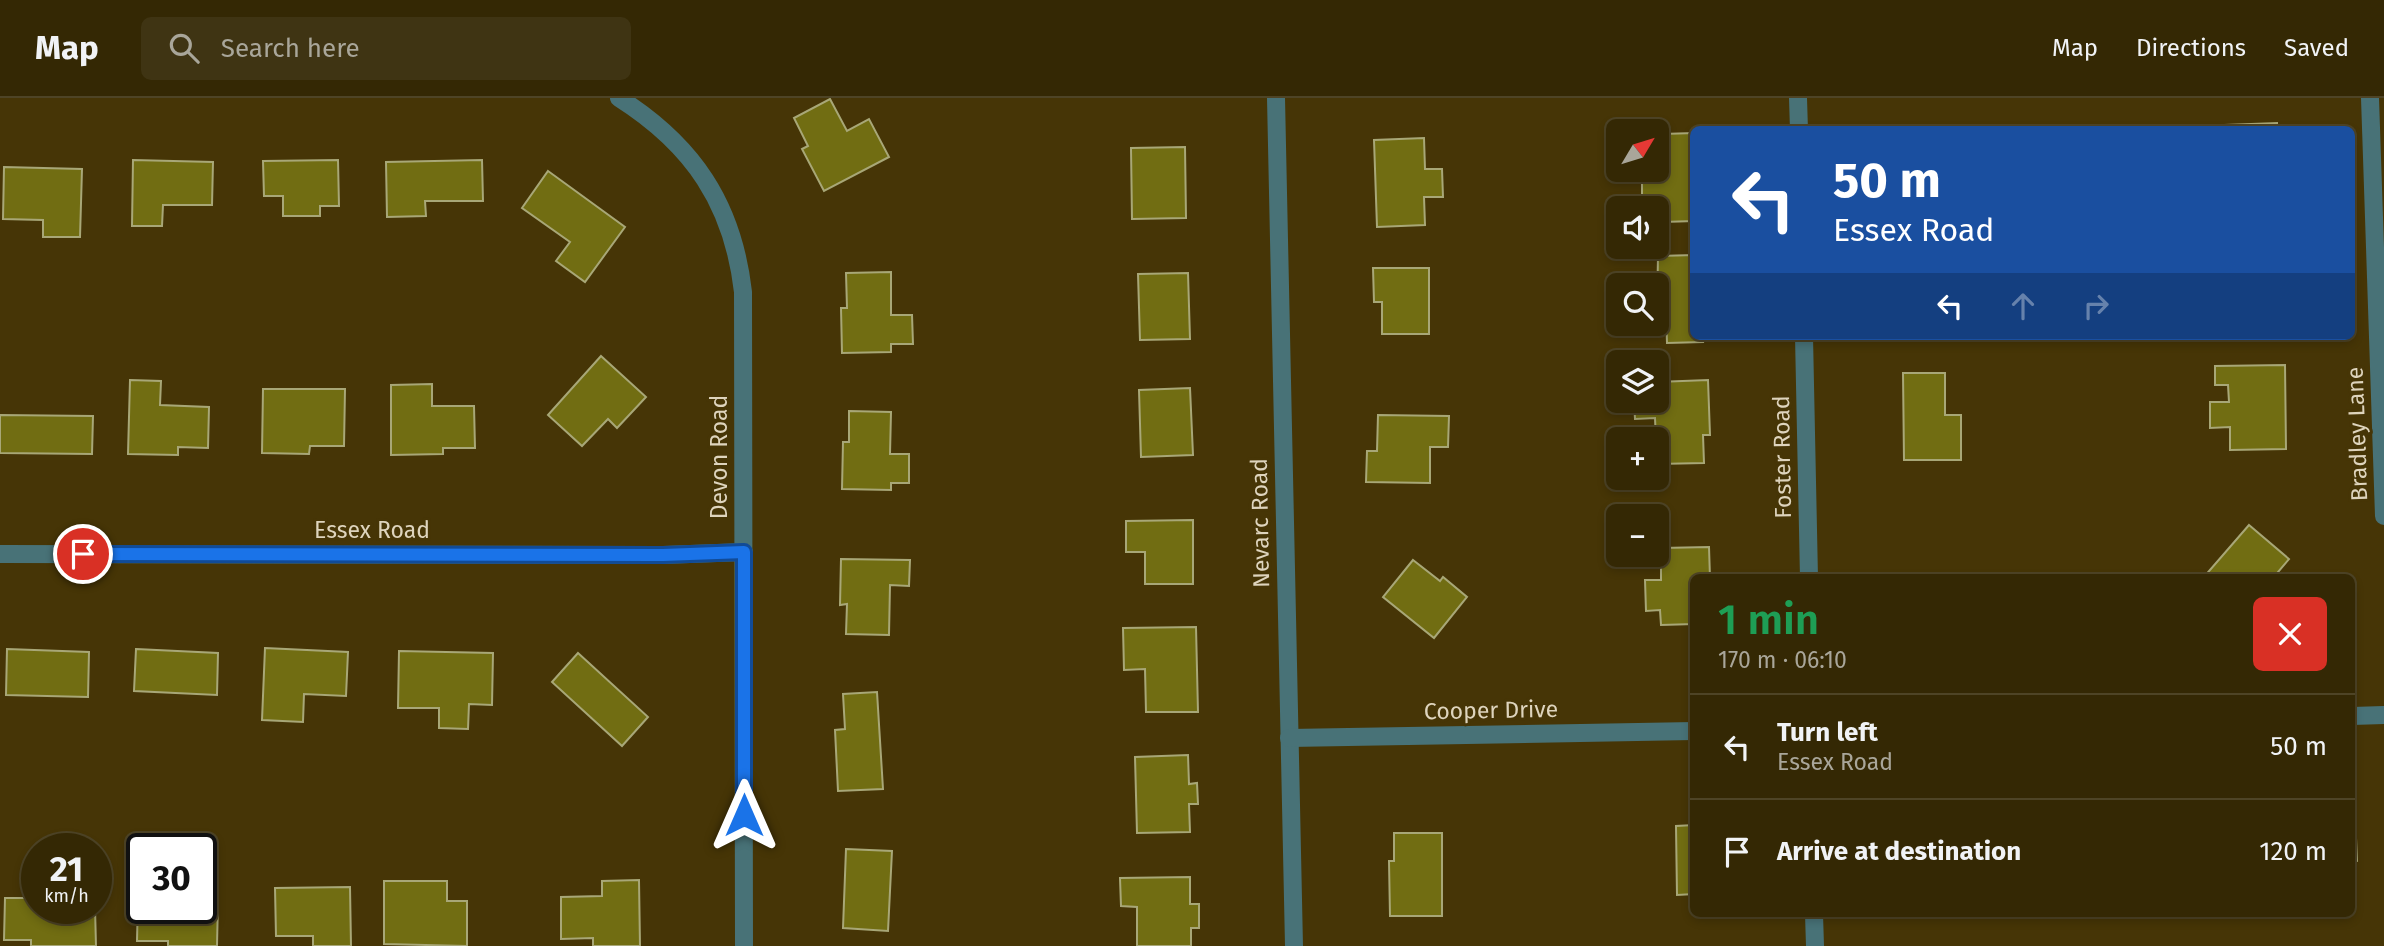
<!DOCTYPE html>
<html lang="en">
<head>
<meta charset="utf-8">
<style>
  :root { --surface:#342804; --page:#3f3413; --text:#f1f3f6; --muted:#a9a69a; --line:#4e4426 }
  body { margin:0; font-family:"Fira Sans",sans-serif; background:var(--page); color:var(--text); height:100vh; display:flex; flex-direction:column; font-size:26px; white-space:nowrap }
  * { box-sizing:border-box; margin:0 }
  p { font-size:23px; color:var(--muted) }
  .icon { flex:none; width:38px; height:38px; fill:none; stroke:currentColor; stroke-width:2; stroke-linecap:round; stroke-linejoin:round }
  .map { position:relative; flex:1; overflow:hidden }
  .drawer { position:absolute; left:1690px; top:476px; width:665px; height:343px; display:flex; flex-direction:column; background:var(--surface); border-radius:10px; box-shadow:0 4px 10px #0003,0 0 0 2px var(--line) }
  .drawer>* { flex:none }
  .hud { position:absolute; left:1690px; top:28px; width:665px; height:214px; border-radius:10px; box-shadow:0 4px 10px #0003,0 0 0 2px var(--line); background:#1a4fa0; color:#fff; overflow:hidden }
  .needle { width:46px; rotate:52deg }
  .controls { position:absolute; left:1606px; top:21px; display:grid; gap:14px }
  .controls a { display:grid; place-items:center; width:63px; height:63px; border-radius:10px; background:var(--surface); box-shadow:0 4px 10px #0003,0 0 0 2px var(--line); font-size:35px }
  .speed { position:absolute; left:21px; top:735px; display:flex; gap:14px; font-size:35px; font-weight:700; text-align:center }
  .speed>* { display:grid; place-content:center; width:91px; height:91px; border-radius:50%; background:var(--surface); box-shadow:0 4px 10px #0003,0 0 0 2px var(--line); line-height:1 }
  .speed small { font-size:18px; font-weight:400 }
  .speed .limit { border:4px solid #111; border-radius:10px; background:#fff; color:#111 }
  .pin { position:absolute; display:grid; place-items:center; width:60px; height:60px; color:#fff; margin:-30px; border:4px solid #fff; border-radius:50%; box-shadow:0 2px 7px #0007 }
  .me { position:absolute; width:77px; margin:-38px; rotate:0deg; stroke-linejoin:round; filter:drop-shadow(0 0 5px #0008) }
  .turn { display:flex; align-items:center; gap:24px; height:147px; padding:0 28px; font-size:32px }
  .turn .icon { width:91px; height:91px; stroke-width:2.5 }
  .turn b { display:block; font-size:49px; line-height:60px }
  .lanes { display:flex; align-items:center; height:66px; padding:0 28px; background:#0003; justify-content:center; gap:35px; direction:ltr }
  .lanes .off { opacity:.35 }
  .round { display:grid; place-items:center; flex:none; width:74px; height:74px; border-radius:10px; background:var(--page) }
  .overview { display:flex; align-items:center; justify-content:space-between; height:119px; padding:0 28px }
  h1 { font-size:42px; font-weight:600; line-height:52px; color:#1e9e55 }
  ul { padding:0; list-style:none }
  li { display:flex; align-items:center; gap:21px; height:105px; padding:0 28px; border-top:2px solid var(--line) }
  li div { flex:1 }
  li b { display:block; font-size:26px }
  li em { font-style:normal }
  header { display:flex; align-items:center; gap:42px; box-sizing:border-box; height:98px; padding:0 35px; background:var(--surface); border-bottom:2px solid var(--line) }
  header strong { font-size:33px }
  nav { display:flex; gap:38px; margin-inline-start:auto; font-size:24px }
  .search { width:490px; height:63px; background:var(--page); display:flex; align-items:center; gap:18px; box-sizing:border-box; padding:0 24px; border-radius:10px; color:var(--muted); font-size:26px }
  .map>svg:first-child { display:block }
</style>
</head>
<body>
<header>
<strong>Map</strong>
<div class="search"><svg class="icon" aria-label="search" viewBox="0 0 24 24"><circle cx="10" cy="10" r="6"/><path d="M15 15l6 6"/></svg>Search here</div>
<nav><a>Map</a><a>Directions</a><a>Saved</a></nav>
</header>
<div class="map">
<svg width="2384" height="848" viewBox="0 0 2384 848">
  <rect width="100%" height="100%" fill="#463506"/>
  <!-- building -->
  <g fill="#716d12" stroke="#a8a777" stroke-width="2">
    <path d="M830,1L847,33L869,21L889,59L824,93L802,51L808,48L794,20Z"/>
    <path d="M2277,25V32H2225V27Z"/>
    <path d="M1694,35V123L1663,124V105L1642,106V72H1657V64H1663L1662,36Z"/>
    <path d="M1424,40L1425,71H1442L1443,99H1424L1425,127L1377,129L1374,42Z"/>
    <path d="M1185,49L1186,120L1132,121L1131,50Z"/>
    <path d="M133,62L213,64L212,107H163L162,128H132Z"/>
    <path d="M338,62L339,108H320V118H283V98H264L263,63Z"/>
    <path d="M482,62L483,103H425L426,118L387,119L386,64Z"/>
    <path d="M4,69L82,71L80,139H43V122L3,121Z"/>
    <path d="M548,73L625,129L585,184L556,163L570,144L522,110Z"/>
    <path d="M1694,157V238H1702L1703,244L1667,245L1666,212L1657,213L1658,158Z"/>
    <path d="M1373,170H1429V236H1382V204H1374Z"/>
    <path d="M891,174V217H912L913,246H891V254L842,255L841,210H847L846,175Z"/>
    <path d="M1188,175L1190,241L1140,242L1138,176Z"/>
    <path d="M601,258L646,299L617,330L608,321L582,348L548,317Z"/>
    <path d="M2285,267L2286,351L2230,352V329L2210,330V304H2229L2228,287H2215V268Z"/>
    <path d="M1903,275H1945V317H1961V362H1904Z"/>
    <path d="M130,282L161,283L160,307L209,309L208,350L178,349V357L128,356Z"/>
    <path d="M1708,282L1710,337H1703L1704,365L1657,366L1655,320L1635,321L1634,303H1657V284Z"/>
    <path d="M432,286V308H474L475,350H443V356L391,357V287Z"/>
    <path d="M1190,290L1193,357L1141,359L1139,292Z"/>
    <path d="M263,291H345L344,348H310L309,356L262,355Z"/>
    <path d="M849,313L891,314L890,356H909V385H891V392L842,391L843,344H849Z"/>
    <path d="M0,317L93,318L92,356L0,355Z"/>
    <path d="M1378,317L1449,318L1448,349H1430V385L1366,384L1367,353H1377Z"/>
    <path d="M1193,422V486H1145V454H1126V423Z"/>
    <path d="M2249,427L2289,461L2273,480H2203Z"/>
    <path d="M1709,449L1710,480H1694V526L1661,527L1660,512L1646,513L1645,482H1661V450Z"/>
    <path d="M841,461L910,462L909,488L890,487L889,537L846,536L847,506L840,507Z"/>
    <path d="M1413,462L1440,483L1443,479L1467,499L1434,540L1383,499Z"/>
    <path d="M1196,529L1198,614H1146L1145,571L1124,572L1123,530Z"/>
    <path d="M265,550L348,554L346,598L304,596L303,624L262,622Z"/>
    <path d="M7,551L89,554L88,599L6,597Z"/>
    <path d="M136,551L218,555L217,597L134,593Z"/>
    <path d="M399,553L493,555L492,607L469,606L468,631L439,630V610H398Z"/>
    <path d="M578,555L648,619L622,648L552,584Z"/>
    <path d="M877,594L883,691L838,693L835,632L845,631L843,596Z"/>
    <path d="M1188,657L1189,686L1197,685L1198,706H1189L1190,734L1137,735L1135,659Z"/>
    <path d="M2352,717H2355L2357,763L2352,764Z"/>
    <path d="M1694,727V796L1677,797L1676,728Z"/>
    <path d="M1394,735H1442V818H1390L1389,763H1394Z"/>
    <path d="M846,751L892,753L888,833L843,830Z"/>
    <path d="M1190,779V806H1199V830H1191V848H1137V809L1121,808L1120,780Z"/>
    <path d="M639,782L640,848H593V840L561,841V799L602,798V783Z"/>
    <path d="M384,783H447V803H467V848L384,846Z"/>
    <path d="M350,789L351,848H313V838H276L275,790Z"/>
    <path d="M5,800H37V810H95L96,848H31V842H4Z"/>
    <path d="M138,801H142V810H201V802H218L217,848H168V843H137Z"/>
  </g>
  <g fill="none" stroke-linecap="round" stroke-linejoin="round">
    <!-- minor -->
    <g stroke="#487277" stroke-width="18">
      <path d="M619,0C693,47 733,106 743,194L744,848"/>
      <path d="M1276,0L1294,848"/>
      <path d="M1798,0L1799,32"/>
      <path d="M2370,0L2384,418"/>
      <path d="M1804,238L1809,480"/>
      <path d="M0,456L663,457L744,454"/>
      <path d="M2352,618L2384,617"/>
      <path d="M1289,640L1694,633"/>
      <path d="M1814,816L1815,848"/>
    </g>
  </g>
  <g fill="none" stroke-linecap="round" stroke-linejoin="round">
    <defs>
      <path id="route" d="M83,456L663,457L744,454V717"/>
    </defs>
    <!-- route casing -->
    <use href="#route" stroke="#114b97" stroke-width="18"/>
    <!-- route -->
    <use href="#route" stroke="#1a73e8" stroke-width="12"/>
  </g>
  <g text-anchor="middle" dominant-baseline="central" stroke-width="6" stroke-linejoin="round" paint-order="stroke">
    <!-- street labels -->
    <g font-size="23" fill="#ded4bd" stroke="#463506">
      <text transform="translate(2357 336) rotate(-92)">Bradley Lane</text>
      <text transform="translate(719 359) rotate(-90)">Devon Road</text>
      <text transform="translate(1782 359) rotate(-91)">Foster Road</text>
      <text transform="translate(1260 425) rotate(-91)">Nevarc Road</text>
      <text x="372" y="432">Essex Road</text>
      <text transform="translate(1491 612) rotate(-1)">Cooper Drive</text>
    </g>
  </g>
</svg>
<div class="controls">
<a><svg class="needle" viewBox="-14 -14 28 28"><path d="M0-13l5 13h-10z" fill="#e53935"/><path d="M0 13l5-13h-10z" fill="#a9a69a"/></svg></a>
<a><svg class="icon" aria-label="sound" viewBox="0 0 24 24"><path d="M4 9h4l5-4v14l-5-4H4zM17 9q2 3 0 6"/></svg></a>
<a><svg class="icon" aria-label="search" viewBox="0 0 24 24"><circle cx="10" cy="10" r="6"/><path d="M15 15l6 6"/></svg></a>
<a><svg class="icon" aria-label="layers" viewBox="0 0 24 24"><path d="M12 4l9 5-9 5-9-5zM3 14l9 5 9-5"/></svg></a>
<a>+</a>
<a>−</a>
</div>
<div class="speed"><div>21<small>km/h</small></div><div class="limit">30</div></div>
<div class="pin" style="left:83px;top:456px;background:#d93025"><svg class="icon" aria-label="arrive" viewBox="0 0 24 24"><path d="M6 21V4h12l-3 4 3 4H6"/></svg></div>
<svg class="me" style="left:744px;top:717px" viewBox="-20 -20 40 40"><path d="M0-17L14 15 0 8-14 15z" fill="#1a73e8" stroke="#fff" stroke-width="4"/></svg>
<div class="hud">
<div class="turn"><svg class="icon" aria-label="left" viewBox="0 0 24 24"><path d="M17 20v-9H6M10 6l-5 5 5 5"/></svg><div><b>50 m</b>Essex Road</div></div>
<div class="lanes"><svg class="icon" aria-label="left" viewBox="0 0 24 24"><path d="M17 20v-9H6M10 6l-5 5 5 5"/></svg><svg class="icon off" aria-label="ahead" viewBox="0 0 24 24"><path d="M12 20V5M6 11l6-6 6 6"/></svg><svg class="icon off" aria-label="right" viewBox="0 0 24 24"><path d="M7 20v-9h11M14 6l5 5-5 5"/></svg></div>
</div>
<section class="drawer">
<div class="overview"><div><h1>1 min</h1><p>170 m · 06:10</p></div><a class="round" style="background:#d93025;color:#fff"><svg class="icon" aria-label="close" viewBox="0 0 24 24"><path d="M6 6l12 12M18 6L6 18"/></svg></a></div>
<ul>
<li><svg class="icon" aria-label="left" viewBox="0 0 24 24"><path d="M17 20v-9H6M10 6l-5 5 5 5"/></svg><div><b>Turn left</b><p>Essex Road</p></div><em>50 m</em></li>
<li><svg class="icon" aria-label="arrive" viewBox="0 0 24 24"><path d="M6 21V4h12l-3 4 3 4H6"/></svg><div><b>Arrive at destination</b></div><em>120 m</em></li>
</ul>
</section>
</div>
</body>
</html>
